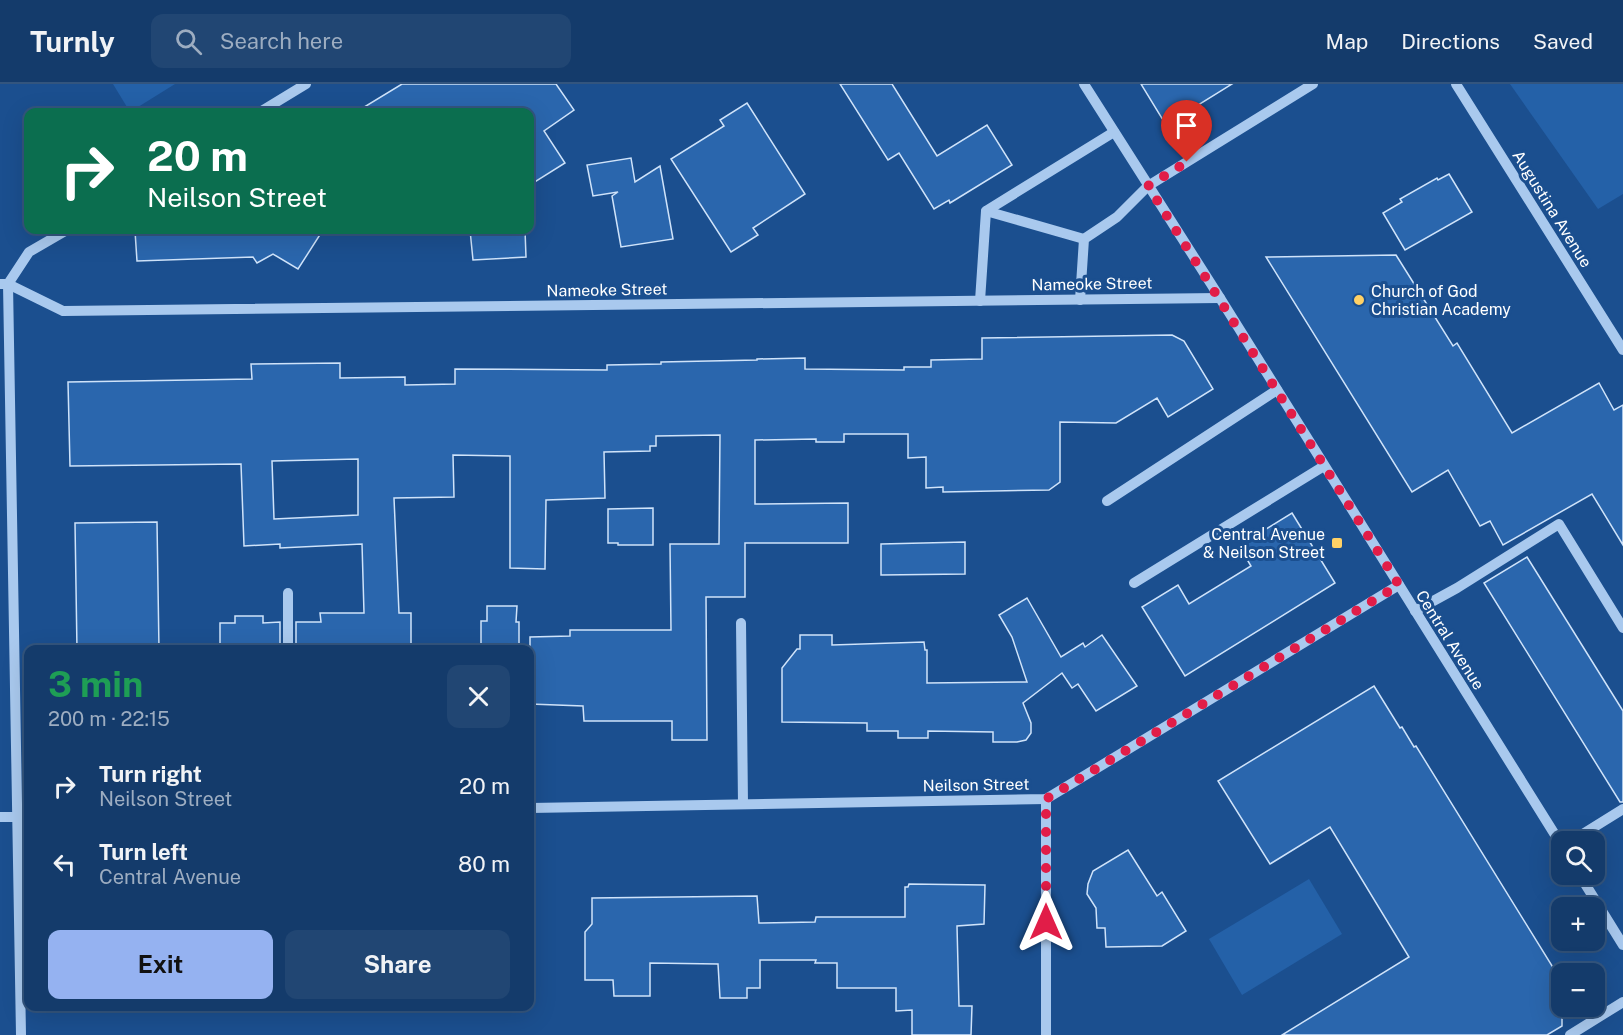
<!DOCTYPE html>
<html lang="en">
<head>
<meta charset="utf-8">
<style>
  :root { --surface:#143b6b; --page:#214673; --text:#f1f3f6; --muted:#9dadc1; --line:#33557e; --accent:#95b2f1 }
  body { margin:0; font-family:"Public Sans",sans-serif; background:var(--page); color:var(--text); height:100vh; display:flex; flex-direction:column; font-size:22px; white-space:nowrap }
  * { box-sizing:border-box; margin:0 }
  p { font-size:20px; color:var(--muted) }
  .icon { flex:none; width:33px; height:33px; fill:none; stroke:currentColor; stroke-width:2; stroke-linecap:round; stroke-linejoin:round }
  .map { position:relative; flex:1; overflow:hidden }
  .drawer { position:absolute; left:24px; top:561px; width:510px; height:366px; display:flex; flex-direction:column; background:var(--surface); border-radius:12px; box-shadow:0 6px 24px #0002,0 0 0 2px var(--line) }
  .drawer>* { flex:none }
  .banner { position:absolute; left:24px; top:24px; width:510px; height:126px; border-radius:12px; box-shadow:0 6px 24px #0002,0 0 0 2px var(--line); background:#0b6e4f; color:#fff; overflow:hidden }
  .fabs { position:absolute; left:1551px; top:747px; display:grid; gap:12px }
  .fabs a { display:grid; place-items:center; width:54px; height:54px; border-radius:12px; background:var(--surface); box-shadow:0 6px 24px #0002,0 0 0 2px var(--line); font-size:30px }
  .pin { position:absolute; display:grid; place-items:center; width:51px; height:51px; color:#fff; margin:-62px -26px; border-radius:50% 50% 50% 0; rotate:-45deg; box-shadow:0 0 6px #0007 }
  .pin .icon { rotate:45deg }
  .me { position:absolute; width:66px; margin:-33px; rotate:0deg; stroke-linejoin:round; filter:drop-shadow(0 0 4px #0008) }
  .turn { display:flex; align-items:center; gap:21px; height:126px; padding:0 24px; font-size:27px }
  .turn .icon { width:78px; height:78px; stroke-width:2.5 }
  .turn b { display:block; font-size:42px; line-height:51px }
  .round { display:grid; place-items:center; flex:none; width:63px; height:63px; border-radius:12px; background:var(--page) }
  .summary { display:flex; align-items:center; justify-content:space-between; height:102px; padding:0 24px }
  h1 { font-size:36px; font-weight:700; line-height:45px; color:#1e9e55 }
  .action { display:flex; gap:12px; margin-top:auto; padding:12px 24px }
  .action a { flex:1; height:69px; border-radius:12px; background:var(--accent); color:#111; font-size:24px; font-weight:700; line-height:69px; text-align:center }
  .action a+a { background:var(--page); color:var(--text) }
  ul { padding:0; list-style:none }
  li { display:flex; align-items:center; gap:18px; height:78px; padding:0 24px }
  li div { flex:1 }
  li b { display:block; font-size:22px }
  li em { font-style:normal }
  header { display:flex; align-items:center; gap:36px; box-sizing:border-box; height:84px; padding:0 30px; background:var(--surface); border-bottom:2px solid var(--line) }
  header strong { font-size:28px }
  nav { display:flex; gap:33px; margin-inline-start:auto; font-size:21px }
  .search { width:420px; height:54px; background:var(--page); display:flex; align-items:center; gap:15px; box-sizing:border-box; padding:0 21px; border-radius:12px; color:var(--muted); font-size:22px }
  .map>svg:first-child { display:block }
</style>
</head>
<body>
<header>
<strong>Turnly</strong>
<div class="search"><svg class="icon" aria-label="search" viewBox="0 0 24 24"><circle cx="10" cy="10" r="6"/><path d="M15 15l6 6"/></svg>Search here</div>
<nav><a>Map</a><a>Directions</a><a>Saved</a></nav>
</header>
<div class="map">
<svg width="1623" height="951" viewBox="0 0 1623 951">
  <rect width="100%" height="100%" fill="#1b4f8f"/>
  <!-- green -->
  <g fill="#2461a8">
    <path d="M113,0H175L130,28Z"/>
    <path d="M1510,0H1623V110L1598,125Z"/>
    <path d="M1309,795L1342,850L1242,911L1209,855Z"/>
  </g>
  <!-- building -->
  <g fill="#2a66ad" stroke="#cfe3fa" stroke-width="1.5" fill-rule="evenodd">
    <path d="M402,0H556L574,26L544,47L565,79L530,101V28H356Z"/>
    <path d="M840,0H892L937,72L987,41L1012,81L950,119L949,116L934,125L899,69L888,76Z"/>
    <path d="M1141,0H1232L1166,41Z"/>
    <path d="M747,19L805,110L753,144L758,151L731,168L671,75L724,42L720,36Z"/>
    <path d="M631,74L635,98L660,82L673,155L621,163L612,112L618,108L593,112L587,81Z"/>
    <path d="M1449,90L1472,128L1405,166L1383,129L1402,118L1400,115L1437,94L1438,96Z"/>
    <path d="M159,146H323L298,185L273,170L257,179L253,173L137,177L135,147Z"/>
    <path d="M470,146H525L526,173L473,176Z"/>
    <path d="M1396,171L1453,262L1457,259L1512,349L1599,299L1614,326L1623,321V461L1592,410L1503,461L1490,437L1480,442L1448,386L1412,408L1266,173Z"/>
    <path d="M1172,251L1184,257L1213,305L1168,333L1157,314L1116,339L1060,338V398L1049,406L943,408V403L926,404V373L908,374V350H844V358H816V355L755,356V420L848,419V459H745V513H706L707,656H672V637H584L583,622L530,620V553L570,552V546H671L670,460H719L720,351L656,352V362H650V367L604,368L605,414L546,416L545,485L510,484V372L453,371L454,413L394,414L399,529H411V566H296V538H321L320,529H364L362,460L280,464V460L244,462L241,380L70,382L68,298L252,295L251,280L340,279V294L405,293V301L455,300V285L607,286V281L661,280V278L757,276V275L805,274V285L904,286V283H931V276L982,275V254ZM358,375V431L274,435L272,377Z"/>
    <path d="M653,424V461H618V459H608V425Z"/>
    <path d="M1292,429L1335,499L1185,592L1142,523L1178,501L1189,520L1251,482L1239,462Z"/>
    <path d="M157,438L159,566H77L75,439Z"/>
    <path d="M965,458V490L881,491V460Z"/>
    <path d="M1527,473L1623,627V718H1620L1484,499Z"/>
    <path d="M1027,514L1061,573L1083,559L1085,563L1102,551L1137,602L1096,627L1078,600L1072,604L1062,589L1023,619L1031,639V649L1026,656L1017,658H993V648L928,647V654H898V647H867V639L782,638V584L797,565H800V551H832V561L924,558L925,566H927V599L1027,598L1012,553L999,531Z"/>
    <path d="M487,522H517L516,538H519V566H481V537H487Z"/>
    <path d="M235,532H263V539L280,538V566H220V539H235Z"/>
    <path d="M1374,602L1400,644L1402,643L1414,663L1416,662L1562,898V942L1547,951H1282L1409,873L1330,743L1270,780L1218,697Z"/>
    <path d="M1128,766L1157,812L1162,808L1186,847L1162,862L1106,863L1105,844H1097L1096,824L1087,810L1088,800L1093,787Z"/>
    <path d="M909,800L985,801L984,840L957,842L959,922H972L971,951H912V926L896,927V904H837V879H815L816,876H760V904H747V914H720L718,880L650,879V912H614L613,896H585V848L592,840V814L757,812L759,839L815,838L816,833H905V803H908Z"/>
  </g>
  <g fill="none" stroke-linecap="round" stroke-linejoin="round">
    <!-- minor -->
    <g stroke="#a9c9ee" stroke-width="10">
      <path d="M1084,0L1220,214L1562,762"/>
      <path d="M1456,0L1623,266"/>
      <path d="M260,28L306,0"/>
      <path d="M986,127L1084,155"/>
      <path d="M0,200H8L63,227L1220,214"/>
      <path d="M1080,216L1084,155L1117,133L1148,102L1313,0"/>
      <path d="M980,217L986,127L1114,48"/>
      <path d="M1107,417L1277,306"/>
      <path d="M1134,499L1324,382"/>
      <path d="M288,509V566"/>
      <path d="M1415,527L1457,504L1559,440L1623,544"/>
      <path d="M741,539L743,720"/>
      <path d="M1046,715V951"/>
      <path d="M530,724L1046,715L1399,501"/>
      <path d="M0,733H28"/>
      <path d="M1570,758L1623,725"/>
      <path d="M1579,790L1623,861"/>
      <path d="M21,951L8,200L29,168L67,146"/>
      <path d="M1570,951L1623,918"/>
    </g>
  </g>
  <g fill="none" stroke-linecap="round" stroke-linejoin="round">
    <!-- route -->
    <path stroke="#e11d48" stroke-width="10" stroke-dasharray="0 18" d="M1046,838V715L1399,501L1148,102L1187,78"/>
  </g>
  <!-- markers -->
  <g fill="#ffd166" stroke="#1b4f8f" stroke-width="2">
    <circle cx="1359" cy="216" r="6"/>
    <rect x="1331" y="453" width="12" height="12" rx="3"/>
  </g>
  <g text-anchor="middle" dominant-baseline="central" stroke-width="6" stroke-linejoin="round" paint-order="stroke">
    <!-- street labels -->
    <g font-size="16" fill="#fff" stroke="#1b4f8f">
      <text transform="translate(1552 125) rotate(58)">Augustina Avenue</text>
      <text transform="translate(1092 200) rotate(-1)">Nameoke Street</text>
      <text transform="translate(607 206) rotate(-1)">Nameoke Street</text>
      <text transform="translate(1450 556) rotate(58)">Central Avenue</text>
      <text transform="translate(976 701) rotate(-1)">Neilson Street</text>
    </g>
    <!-- poi labels -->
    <g font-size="16" fill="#fff" stroke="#1b4f8f" text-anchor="start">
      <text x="1371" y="207">Church of God<tspan x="1371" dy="18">Christian Academy</tspan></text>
      <text x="1325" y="450" text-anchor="end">Central Avenue<tspan x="1325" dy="18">&amp; Neilson Street</tspan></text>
    </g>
  </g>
</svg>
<div class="fabs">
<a><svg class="icon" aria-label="search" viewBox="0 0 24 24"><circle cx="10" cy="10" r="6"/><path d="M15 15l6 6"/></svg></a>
<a>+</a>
<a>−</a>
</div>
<div class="pin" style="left:1187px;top:78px;background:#d93025"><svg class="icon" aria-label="arrive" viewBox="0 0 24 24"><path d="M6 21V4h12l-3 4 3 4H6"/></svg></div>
<svg class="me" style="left:1046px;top:838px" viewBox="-20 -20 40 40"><path d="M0-17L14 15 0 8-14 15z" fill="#e11d48" stroke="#fff" stroke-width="4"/></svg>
<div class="banner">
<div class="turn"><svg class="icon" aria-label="right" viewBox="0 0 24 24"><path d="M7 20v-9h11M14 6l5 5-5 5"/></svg><div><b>20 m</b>Neilson Street</div></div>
</div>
<section class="drawer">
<div class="summary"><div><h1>3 min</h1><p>200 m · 22:15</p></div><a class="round"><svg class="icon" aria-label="close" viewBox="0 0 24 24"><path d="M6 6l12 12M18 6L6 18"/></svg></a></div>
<ul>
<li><svg class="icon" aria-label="right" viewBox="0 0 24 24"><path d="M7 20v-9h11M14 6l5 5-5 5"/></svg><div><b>Turn right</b><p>Neilson Street</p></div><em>20 m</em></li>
<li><svg class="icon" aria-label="left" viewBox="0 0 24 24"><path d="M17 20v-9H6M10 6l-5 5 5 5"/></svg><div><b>Turn left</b><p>Central Avenue</p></div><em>80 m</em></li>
</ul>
<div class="action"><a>Exit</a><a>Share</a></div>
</section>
</div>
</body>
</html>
